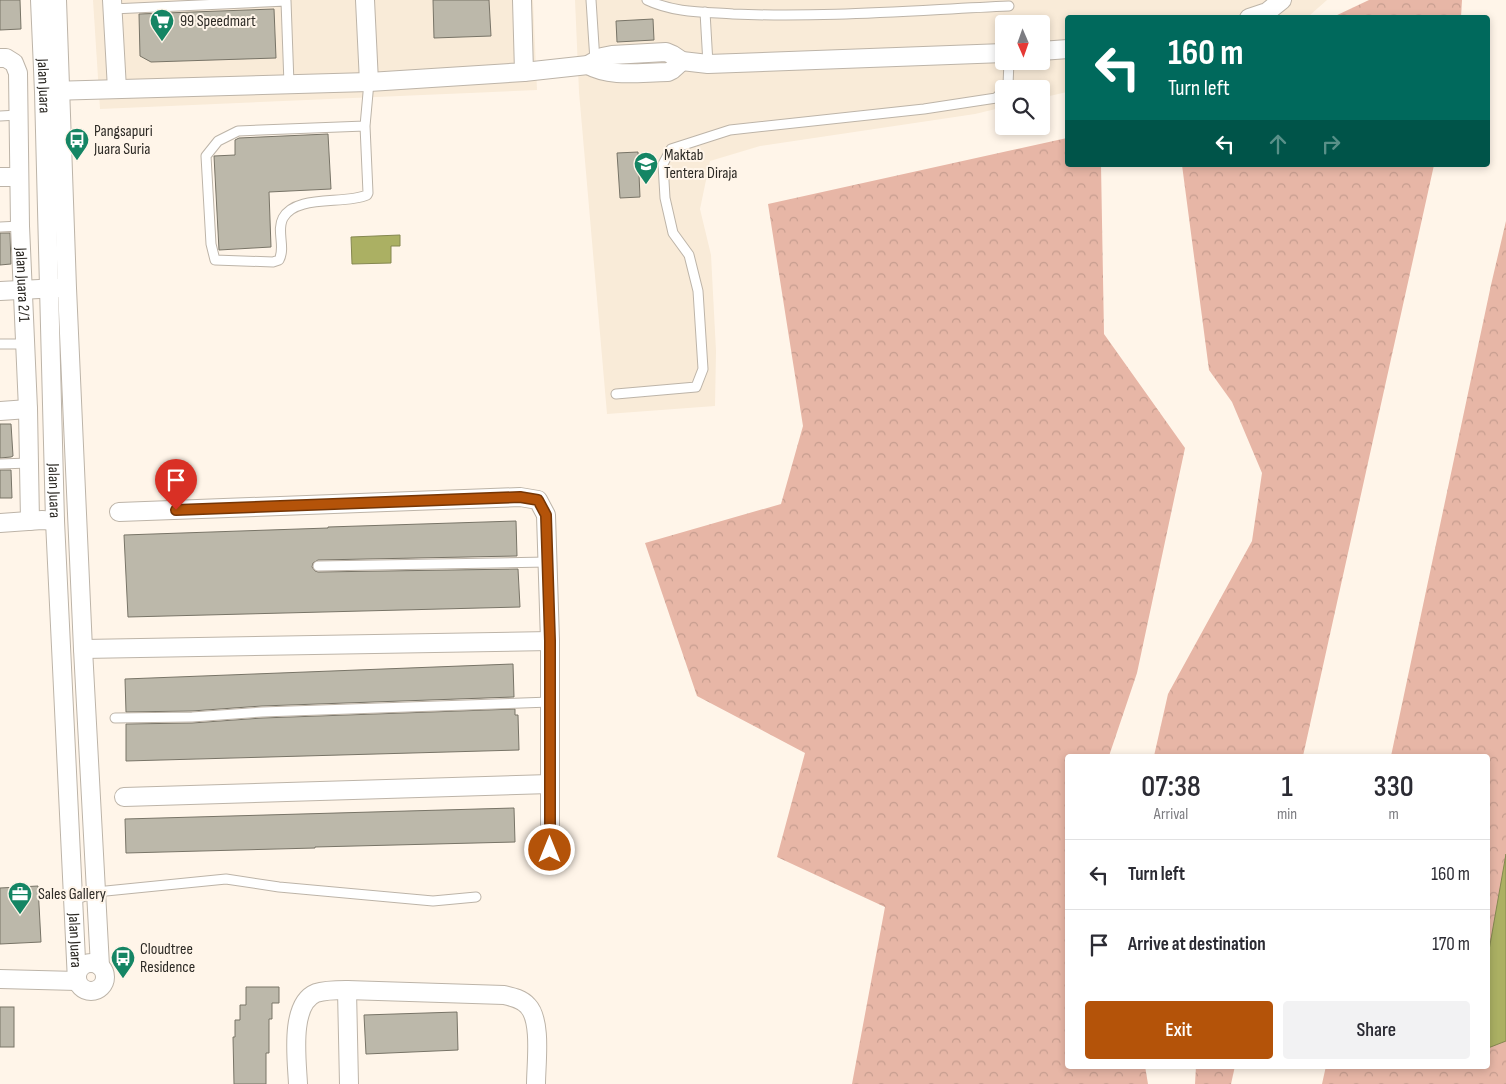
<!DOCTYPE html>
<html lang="en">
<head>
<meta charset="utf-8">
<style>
  :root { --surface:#fff; --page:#f2f2f3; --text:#2b2b33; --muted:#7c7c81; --line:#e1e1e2; --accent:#b45309 }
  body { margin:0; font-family:"Sofia Sans Condensed",sans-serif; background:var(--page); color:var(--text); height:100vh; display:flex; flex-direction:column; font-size:19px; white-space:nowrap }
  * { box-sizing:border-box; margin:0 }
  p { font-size:16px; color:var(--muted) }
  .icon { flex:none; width:28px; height:28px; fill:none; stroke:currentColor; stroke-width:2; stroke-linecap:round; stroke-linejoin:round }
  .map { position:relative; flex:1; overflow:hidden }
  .sheet { position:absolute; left:1065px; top:754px; width:425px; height:315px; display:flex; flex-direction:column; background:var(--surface); border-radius:5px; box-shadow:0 2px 8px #0003 }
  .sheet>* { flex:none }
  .top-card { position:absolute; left:1065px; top:15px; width:425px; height:152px; border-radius:5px; box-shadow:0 2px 8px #0003; background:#00695c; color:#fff; overflow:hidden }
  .needle { width:32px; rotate:178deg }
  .tools { position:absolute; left:995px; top:15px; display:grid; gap:10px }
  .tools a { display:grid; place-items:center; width:55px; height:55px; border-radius:5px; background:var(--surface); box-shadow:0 2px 8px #0003; font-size:25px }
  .pin { position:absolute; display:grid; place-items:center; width:42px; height:42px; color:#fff; margin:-51px -21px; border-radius:50% 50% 50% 0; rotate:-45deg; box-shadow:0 0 5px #0007 }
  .pin .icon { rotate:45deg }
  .me { position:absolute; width:55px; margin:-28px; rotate:0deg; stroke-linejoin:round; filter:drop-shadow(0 0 4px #0008) }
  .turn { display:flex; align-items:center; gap:18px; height:105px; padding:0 20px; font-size:22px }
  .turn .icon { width:65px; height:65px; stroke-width:2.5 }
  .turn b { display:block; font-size:35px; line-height:42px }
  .lanes { display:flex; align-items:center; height:48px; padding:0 20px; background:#0003; justify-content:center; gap:25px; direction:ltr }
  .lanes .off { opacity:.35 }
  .eta { display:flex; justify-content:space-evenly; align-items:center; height:85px; text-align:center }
  .eta b { font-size:30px; font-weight:600; line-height:35px }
  .action { display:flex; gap:10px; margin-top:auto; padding:10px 20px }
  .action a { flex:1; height:58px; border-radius:5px; background:var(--accent); color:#fff; font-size:20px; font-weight:600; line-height:58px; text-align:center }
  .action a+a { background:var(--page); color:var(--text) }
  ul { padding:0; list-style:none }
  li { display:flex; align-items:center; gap:15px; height:70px; padding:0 20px; border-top:1px solid var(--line) }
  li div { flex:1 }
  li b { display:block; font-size:19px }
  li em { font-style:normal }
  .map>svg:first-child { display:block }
</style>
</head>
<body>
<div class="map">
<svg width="1506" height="1084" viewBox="0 0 1506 1084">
  <defs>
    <pattern id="forest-crowns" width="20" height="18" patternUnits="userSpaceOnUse" patternTransform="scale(1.25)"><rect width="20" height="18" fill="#e7b6a6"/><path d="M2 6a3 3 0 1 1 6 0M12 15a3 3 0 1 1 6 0" fill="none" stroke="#c69d8f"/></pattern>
  </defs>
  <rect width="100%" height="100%" fill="#fff5e9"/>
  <!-- built -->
  <g fill="#f9ebd8" fill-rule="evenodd">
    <path d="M93,0H533L537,90L100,109Z"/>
    <path d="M575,0H1327L1310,15L1303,17L1068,18L1067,92L1041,98V89H1004V107L975,114L760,146L710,161L700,209L711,255L716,351L715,406L607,414L579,92ZM1004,24H1041V61H1004Z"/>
  </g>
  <!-- forest -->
  <g fill="url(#forest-crowns)">
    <path d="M1369,0H1462L1461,17H1333Z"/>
    <path d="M1067,138L1068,165H1101L1104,334L1185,448L1137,673L1109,756H1068V1066H1145L1148,1084H852L885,907L777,857L805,753L697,696L645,543L781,504L803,426L768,204Z"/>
    <path d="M1182,165H1434L1303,756H1154L1168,694L1252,541L1262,473L1232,402L1209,370Z"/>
    <path d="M1506,221V1084H1322L1326,1066H1488V756H1391L1491,285Z"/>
    <path d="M1196,1066H1235L1231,1084H1195Z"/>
  </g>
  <!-- water -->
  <g fill="#abb063" stroke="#858850">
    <path d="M400,235V246H391V263L352,264L351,237Z"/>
    <path d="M1506,854V1041L1488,1048V956Z"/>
  </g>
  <!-- building -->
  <g fill="#bcb8aa" stroke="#787467">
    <path d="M0,0H20L21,29L0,30Z"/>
    <path d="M433,0H489L491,36L434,38Z"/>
    <path d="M274,9L276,58L151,62L140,56L139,14Z"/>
    <path d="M653,19L654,40L617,42L616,21Z"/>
    <path d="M328,134L331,189L269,192L271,247L219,250L214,156L235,155V140L239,138Z"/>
    <path d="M638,152L640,197L620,198L617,153Z"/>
    <path d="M0,233H10L11,264L0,265Z"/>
    <path d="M0,424H11L13,456L11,457L0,458Z"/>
    <path d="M0,470H11L12,498H0Z"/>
    <path d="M516,521L517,556L318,560L313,563L312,567L315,571L318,572L518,569L520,607L128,617L124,535L328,528V527Z"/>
    <path d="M513,664L514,697L262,706L192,711L126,712L125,679Z"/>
    <path d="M515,709V715H518L519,750L126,761V724L192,723L262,718Z"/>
    <path d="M514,808L515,842L315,847V848L126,853L125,819Z"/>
    <path d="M38,886L41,942L0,944V888Z"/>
    <path d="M246,987H279V1003H272V1019H269V1053H266V1084H234L233,1037H235V1020H240V1005H246Z"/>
    <rect x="0" y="1007" width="14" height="40"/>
    <path d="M457,1012L458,1050L366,1054L364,1015Z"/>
  </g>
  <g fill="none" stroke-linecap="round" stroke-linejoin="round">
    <defs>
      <g id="service">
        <path d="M591,0L595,61"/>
        <path d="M647,0C674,13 705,12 733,14C825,18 917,10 1009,6"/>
        <path d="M112,9L286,1L289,84"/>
        <path d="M705,12L708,64"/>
        <path d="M1005,89L1008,85L1009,61"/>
        <path d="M0,116L18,115"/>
        <path d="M365,126L238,131L218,141L206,156L211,244L215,260L273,262L279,260C286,247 276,231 283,218C296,194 344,205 367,195L368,193L365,126L369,82"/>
        <path d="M0,227L20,226"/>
        <path d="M0,344H25"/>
        <path d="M616,394L696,387L703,369L698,291L689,255L673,233L665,198L663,164L671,149L730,130L924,109L996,98L1004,90"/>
        <path d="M0,464L29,463"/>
        <path d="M318,566L547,562"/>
        <path d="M115,718L192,717L262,712L550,702"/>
        <path d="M74,900L96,892L226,879L279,887L433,901L476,897"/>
      </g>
      <g id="minor">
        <path id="s1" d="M40,0L44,92L55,521L77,981"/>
        <path d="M57,0L67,288L83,649L100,966"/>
        <path d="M112,0L117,89"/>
        <path d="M365,0L369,82"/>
        <path d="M1249,18L1267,12L1282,0"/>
        <path d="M1041,51L1068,49"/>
        <path id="s2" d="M0,58H6L14,63L18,73L20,226L28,409L30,521"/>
        <path d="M588,65C611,78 642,72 668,72L672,70L682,61"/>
        <path d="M524,72L588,65L602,57L612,55L666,52L673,55L682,61L708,64L1004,53"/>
        <path d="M50,91L369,82L524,72L522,0"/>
        <path d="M0,177H18"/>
        <path d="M0,291L59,288"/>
        <path d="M0,411L28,409"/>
        <path d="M119,512L520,497L538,500L546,515L550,641V850"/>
        <path d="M0,523L42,520L55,521"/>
        <path d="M83,649L550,641"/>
        <path d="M124,797L550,784"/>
        <circle cx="91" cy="977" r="14"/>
        <path d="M0,979L77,981"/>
        <path d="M347,990L349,1084"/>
        <path d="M298,1084C297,1061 289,1004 316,993C325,990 337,990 347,990L504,995C513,997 522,999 528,1006C542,1021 536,1064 536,1084"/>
      </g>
    </defs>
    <!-- service casing -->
    <use href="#service" stroke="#bdb4a8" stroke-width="11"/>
    <!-- minor casing -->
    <use href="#minor" stroke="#bdb4a8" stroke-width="20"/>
    <!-- service -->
    <use href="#service" stroke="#fff" stroke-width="9"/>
    <!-- minor -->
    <use href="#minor" stroke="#fff" stroke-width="18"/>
  </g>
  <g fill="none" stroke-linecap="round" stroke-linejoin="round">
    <defs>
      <path id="route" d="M176,510L520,497L538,500L546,515L550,641V850"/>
    </defs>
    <!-- route casing -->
    <use href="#route" stroke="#753606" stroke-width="12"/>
    <!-- route -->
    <use href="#route" stroke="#b45309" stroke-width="9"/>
  </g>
  <!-- icons -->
  <defs>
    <symbol id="supermarket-pin" viewBox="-11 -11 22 30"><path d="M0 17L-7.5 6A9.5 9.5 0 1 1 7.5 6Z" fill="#158564" stroke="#fff5e9"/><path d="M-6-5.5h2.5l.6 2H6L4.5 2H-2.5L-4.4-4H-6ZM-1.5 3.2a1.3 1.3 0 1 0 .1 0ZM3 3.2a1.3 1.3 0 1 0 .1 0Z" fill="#fff"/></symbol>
    <symbol id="bus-pin" viewBox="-11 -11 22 30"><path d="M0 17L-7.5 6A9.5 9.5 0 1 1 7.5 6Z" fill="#158564" stroke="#fff5e9"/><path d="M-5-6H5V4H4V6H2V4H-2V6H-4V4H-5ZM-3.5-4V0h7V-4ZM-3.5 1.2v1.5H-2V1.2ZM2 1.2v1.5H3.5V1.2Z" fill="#fff"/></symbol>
    <symbol id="school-pin" viewBox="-11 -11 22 30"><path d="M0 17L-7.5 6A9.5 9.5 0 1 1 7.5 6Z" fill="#158564" stroke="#fff5e9"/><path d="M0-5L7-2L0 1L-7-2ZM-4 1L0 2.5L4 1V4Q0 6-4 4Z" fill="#fff"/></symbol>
    <symbol id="office-pin" viewBox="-11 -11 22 30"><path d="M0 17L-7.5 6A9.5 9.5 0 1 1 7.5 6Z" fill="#158564" stroke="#fff5e9"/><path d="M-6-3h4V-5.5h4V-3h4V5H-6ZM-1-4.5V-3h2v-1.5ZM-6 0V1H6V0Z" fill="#fff"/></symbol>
  </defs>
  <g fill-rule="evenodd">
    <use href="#supermarket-pin" x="148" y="7" width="28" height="38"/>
    <use href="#bus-pin" x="63" y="126" width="28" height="38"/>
    <use href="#school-pin" x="632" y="150" width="28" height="38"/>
    <use href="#office-pin" x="6" y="880" width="28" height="38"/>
    <use href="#bus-pin" x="109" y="944" width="28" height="38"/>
  </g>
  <g text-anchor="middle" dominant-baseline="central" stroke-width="4" stroke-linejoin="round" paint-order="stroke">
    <!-- poi labels -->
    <g font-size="16" fill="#2d2a25" stroke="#fff5e9" text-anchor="start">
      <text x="180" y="21">99 Speedmart</text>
      <text x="94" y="131">Pangsapuri<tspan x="94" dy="18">Juara Suria</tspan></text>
      <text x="664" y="155">Maktab<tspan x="664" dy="18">Tentera Diraja</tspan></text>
      <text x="38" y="894">Sales Gallery</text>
      <text x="140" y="949">Cloudtree<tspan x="140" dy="18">Residence</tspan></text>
    </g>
    <!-- street labels -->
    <g font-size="16" fill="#2d2a25" stroke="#fff5e9">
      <text stroke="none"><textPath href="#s1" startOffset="86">Jalan Juara</textPath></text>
      <text stroke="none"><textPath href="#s2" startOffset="238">Jalan Juara 2/1</textPath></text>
      <text stroke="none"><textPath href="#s1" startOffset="491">Jalan Juara</textPath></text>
      <text stroke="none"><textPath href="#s1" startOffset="941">Jalan Juara</textPath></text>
    </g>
  </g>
</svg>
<div class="tools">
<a><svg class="needle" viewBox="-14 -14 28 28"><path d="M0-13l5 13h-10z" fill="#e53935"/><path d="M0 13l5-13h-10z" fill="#7c7c81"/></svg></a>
<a><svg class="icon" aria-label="search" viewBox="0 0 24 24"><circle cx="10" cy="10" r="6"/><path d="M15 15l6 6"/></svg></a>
</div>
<div class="pin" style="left:176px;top:510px;background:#d93025"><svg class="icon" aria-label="arrive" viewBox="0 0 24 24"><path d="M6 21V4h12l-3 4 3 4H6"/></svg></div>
<svg class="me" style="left:550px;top:850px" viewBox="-20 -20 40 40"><circle r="17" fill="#b45309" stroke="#fff" stroke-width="3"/><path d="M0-11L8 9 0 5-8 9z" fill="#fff"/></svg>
<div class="top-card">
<div class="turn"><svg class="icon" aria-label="left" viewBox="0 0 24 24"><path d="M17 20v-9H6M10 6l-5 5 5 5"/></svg><div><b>160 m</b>Turn left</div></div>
<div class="lanes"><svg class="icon" aria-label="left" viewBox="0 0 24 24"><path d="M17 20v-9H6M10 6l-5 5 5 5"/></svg><svg class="icon off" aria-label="ahead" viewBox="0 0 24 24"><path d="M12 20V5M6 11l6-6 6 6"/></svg><svg class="icon off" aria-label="right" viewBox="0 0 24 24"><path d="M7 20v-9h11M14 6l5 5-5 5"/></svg></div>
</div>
<section class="sheet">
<div class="eta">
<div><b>07:38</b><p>Arrival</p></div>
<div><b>1</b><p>min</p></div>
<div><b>330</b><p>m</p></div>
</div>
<ul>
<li><svg class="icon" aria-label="left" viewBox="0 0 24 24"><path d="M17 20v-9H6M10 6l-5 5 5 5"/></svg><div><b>Turn left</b></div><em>160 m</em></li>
<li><svg class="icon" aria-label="arrive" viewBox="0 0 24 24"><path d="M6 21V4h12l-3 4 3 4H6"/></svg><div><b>Arrive at destination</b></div><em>170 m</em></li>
</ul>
<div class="action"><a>Exit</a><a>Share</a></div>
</section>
</div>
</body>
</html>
